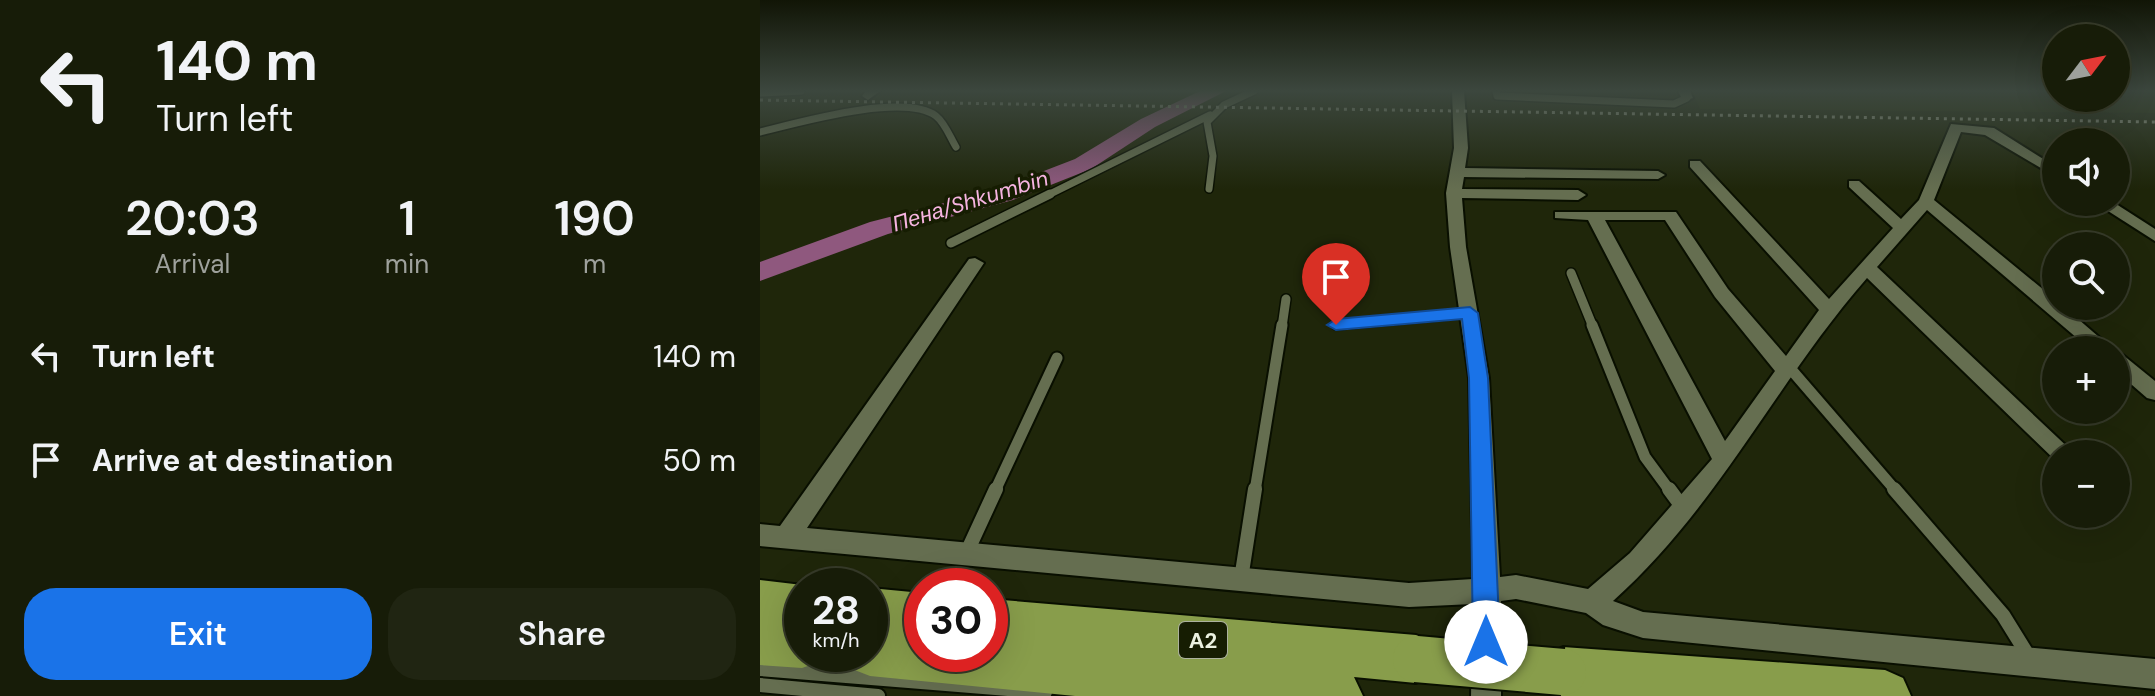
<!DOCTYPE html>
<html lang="en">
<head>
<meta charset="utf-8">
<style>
  :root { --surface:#171c08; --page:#202512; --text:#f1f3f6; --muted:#9ea19c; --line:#363a29; --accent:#1a73e8 }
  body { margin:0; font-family:"DM Sans",sans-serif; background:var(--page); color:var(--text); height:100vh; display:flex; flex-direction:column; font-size:30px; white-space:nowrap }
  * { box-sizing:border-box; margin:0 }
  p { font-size:26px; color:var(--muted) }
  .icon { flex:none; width:44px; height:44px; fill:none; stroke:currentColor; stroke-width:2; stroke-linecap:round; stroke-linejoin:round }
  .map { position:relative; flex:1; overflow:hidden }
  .side { display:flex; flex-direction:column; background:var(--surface); width:760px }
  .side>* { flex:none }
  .guide { background:#171c08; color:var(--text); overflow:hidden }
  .needle { width:52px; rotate:58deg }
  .controls { position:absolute; left:1282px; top:24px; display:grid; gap:16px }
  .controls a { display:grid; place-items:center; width:88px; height:88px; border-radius:50%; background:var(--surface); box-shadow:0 8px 32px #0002,0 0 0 2px var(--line); font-size:40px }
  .speed { position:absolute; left:24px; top:568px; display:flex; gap:16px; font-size:40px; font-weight:700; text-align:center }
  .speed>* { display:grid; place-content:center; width:104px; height:104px; border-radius:50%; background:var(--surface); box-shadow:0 8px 32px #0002,0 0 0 2px var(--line); line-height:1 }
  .speed small { font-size:20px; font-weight:400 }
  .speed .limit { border:12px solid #d22; background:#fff; color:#111 }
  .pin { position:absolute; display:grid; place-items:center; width:68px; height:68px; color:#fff; margin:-82px -34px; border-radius:50% 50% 50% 0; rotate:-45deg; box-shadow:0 0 8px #0007 }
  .pin .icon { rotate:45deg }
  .me { position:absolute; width:88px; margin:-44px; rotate:0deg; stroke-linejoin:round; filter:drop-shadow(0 0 6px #0008) }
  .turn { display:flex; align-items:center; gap:28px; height:168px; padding:0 24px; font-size:36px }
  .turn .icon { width:104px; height:104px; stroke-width:2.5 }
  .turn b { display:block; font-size:56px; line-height:68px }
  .eta { display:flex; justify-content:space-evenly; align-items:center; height:136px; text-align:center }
  .eta b { font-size:48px; font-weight:600; line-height:56px }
  .button { display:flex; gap:16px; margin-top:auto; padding:16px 24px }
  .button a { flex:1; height:92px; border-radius:32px; background:var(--accent); color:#fff; font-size:32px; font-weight:600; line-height:92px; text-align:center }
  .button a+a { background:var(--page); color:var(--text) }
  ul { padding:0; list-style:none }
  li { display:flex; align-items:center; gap:24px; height:104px; padding:0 24px }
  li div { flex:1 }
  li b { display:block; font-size:30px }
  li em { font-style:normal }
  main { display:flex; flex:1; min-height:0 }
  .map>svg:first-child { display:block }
</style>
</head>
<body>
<main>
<section class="side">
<div class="guide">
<div class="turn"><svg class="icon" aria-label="left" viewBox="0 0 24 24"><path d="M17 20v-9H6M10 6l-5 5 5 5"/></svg><div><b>140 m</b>Turn left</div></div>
</div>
<div class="eta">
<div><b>20:03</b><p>Arrival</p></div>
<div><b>1</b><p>min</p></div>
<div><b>190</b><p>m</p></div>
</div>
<ul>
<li><svg class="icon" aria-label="left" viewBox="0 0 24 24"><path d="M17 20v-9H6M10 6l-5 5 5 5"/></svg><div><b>Turn left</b></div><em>140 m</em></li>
<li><svg class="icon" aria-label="arrive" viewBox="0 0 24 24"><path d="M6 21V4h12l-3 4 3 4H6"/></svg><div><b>Arrive at destination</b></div><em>50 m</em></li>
</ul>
<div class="button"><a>Exit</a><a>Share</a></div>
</section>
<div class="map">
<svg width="1395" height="696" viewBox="0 0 1395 696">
  <rect width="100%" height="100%" fill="#1f260a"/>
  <!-- built -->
  <path fill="#262e0a" d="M932,91H1296V98H1356V91H1395V113L940,109Z"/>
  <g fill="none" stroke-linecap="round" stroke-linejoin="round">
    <!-- river -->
    <path fill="#8f587e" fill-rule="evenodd" d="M440,91H466L395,127L331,169L253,200L128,234L0,281V262L110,222L235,190L315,159L381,119Z"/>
    <defs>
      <g id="lane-far3">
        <path d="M736,91L737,96L914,104L927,98"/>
        <path d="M0,93L41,91"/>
        <path d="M0,132C37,123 144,92 176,116C185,123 190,137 196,147"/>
        <path d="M449,189L453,156L447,122L464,105L494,91"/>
        <path d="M286,196L450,115"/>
      </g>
      <g id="lane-far2">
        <path d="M191,243L290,194"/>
        <path d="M811,273L833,327"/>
        <path d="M576,325L710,313"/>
        <path d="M522,327L526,299"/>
      </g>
      <g id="lane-far1">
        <path d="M832,325L885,457L910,491"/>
        <path d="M1029,367L1136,491"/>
        <path d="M235,491L297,358"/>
        <path d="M495,491L522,325"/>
      </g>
      <g id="lane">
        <path d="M909,489L923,508"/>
        <path d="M1134,489L1243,615L1269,657"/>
        <path d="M206,554L236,489"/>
        <path d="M481,579L495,489"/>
        <path d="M0,669L285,692"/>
        <path d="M0,685L118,696"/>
      </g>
      <g id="street">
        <path d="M106,91H120L108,100L102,96Z"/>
        <path d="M692,91H704L708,148L705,168L898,171L905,175L898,179L704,177L702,189L818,190L826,195L818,200L702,198L706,247L729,378L740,577L756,575L828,589L870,553L952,459L828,220L795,218V212H916L968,289L1026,356L1059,310L930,167V161H940L1069,299L1133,228L1089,187V181H1099L1141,219L1159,200L1191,124L1234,128L1296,167V177L1225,135L1201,132L1174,200L1296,300V306H1303L1354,350H1331L1167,210L1117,267L1315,454H1296L1295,460L1107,278C1016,382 959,506 853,601L883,612L1395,659V689L883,638L843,625L826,613L756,599L741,601V696H711L713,604L649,607L0,546V524L20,526L209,259L215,258L224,263L47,528L649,583L713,579L709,378L690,247L686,193L694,148ZM845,220H905L955,297L1015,371L965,441Z"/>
        <path d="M918,91H930L933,98L923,101Z"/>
        <path d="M1334,202H1353L1395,229V241Z"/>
        <path d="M1356,353L1363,355L1395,381V400L1387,398L1356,371Z"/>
      </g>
      <g id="highway">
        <path d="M0,580L51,586H42V654H63L59,662L42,668L0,665Z"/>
        <path d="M110,588L162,593V654H230V599L656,635L674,642L681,659L674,676L656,683L594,677L603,696H315L110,676L92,669L86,654H110Z"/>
        <path d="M803,647L1125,670L1143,678L1151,696H801L785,689L778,672L785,655Z"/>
      </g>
    </defs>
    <!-- lane-far3 casing -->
    <use href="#lane-far3" stroke="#090f00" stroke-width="10"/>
    <!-- lane-far2 casing -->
    <use href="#lane-far2" stroke="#090f00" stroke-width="12"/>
    <!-- lane-far1 casing -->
    <use href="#lane-far1" stroke="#090f00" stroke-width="15"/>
    <!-- lane casing -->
    <use href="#lane" stroke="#090f00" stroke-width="18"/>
    <!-- street casing -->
    <use href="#street" stroke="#090f00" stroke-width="4"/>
    <!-- highway casing -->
    <use href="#highway" stroke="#090f00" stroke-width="4"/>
    <!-- lane-far3 -->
    <use href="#lane-far3" stroke="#656e50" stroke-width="7"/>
    <!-- lane-far2 -->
    <use href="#lane-far2" stroke="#656e50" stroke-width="9"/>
    <!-- lane-far1 -->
    <use href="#lane-far1" stroke="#656e50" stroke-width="11"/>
    <!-- lane -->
    <use href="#lane" stroke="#656e50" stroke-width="14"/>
    <!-- street -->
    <use href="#street" fill="#656e50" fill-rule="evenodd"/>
    <!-- highway -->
    <use href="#highway" fill="#889d4b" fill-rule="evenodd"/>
    <!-- rail -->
    <path stroke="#a6ac98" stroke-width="3" stroke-dasharray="3 5" stroke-linecap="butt" d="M0,100L1395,122"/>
    <defs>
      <path id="highway-bridge" d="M656,659L803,672"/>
    </defs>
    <!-- highway-bridge casing -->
    <use href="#highway-bridge" stroke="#090f00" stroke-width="50" stroke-linecap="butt"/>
    <!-- highway-bridge -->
    <use href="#highway-bridge" stroke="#889d4b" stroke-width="46"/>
  </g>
  <!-- sky -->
  <linearGradient id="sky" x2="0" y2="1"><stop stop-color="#111506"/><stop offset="0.48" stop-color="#3c473e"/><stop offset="1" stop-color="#3c473e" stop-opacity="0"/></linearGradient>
  <rect width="1395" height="189" fill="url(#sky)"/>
  <!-- route -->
  <path fill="#1a73e8" stroke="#114b97" stroke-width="2" d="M710,307L718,313L728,378L740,642L736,651L726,654L717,651L713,642L709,378L702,319L576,330L567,325L576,319Z"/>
  <g text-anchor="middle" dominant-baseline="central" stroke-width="7" stroke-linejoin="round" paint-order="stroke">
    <!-- far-water labels -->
    <g font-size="22" font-style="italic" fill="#f6b4e1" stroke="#161d02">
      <text transform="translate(210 201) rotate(-17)">Пена/Shkumbin</text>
    </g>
    <!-- shield labels -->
    <rect fill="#161d02" stroke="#abb19d" stroke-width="2" x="419" y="622" width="48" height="36" rx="6"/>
    <g font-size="22" font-weight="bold" fill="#ebf1e0">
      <text x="443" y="640">A2</text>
    </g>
  </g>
</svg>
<div class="controls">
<a><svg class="needle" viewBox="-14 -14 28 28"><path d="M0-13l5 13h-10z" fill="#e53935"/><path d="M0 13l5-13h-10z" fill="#9ea19c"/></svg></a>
<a><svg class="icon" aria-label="sound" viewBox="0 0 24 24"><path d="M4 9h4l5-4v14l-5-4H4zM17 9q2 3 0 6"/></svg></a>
<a><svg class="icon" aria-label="search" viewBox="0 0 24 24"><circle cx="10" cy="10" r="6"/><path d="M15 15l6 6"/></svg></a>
<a>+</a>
<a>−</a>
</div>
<div class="speed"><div>28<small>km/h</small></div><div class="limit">30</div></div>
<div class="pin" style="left:576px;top:325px;background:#d93025"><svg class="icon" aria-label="arrive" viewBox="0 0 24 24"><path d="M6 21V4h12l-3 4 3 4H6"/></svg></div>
<svg class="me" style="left:726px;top:642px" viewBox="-20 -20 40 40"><circle r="19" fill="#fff"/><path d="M0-13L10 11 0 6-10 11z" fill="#1a73e8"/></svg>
</div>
</main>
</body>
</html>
